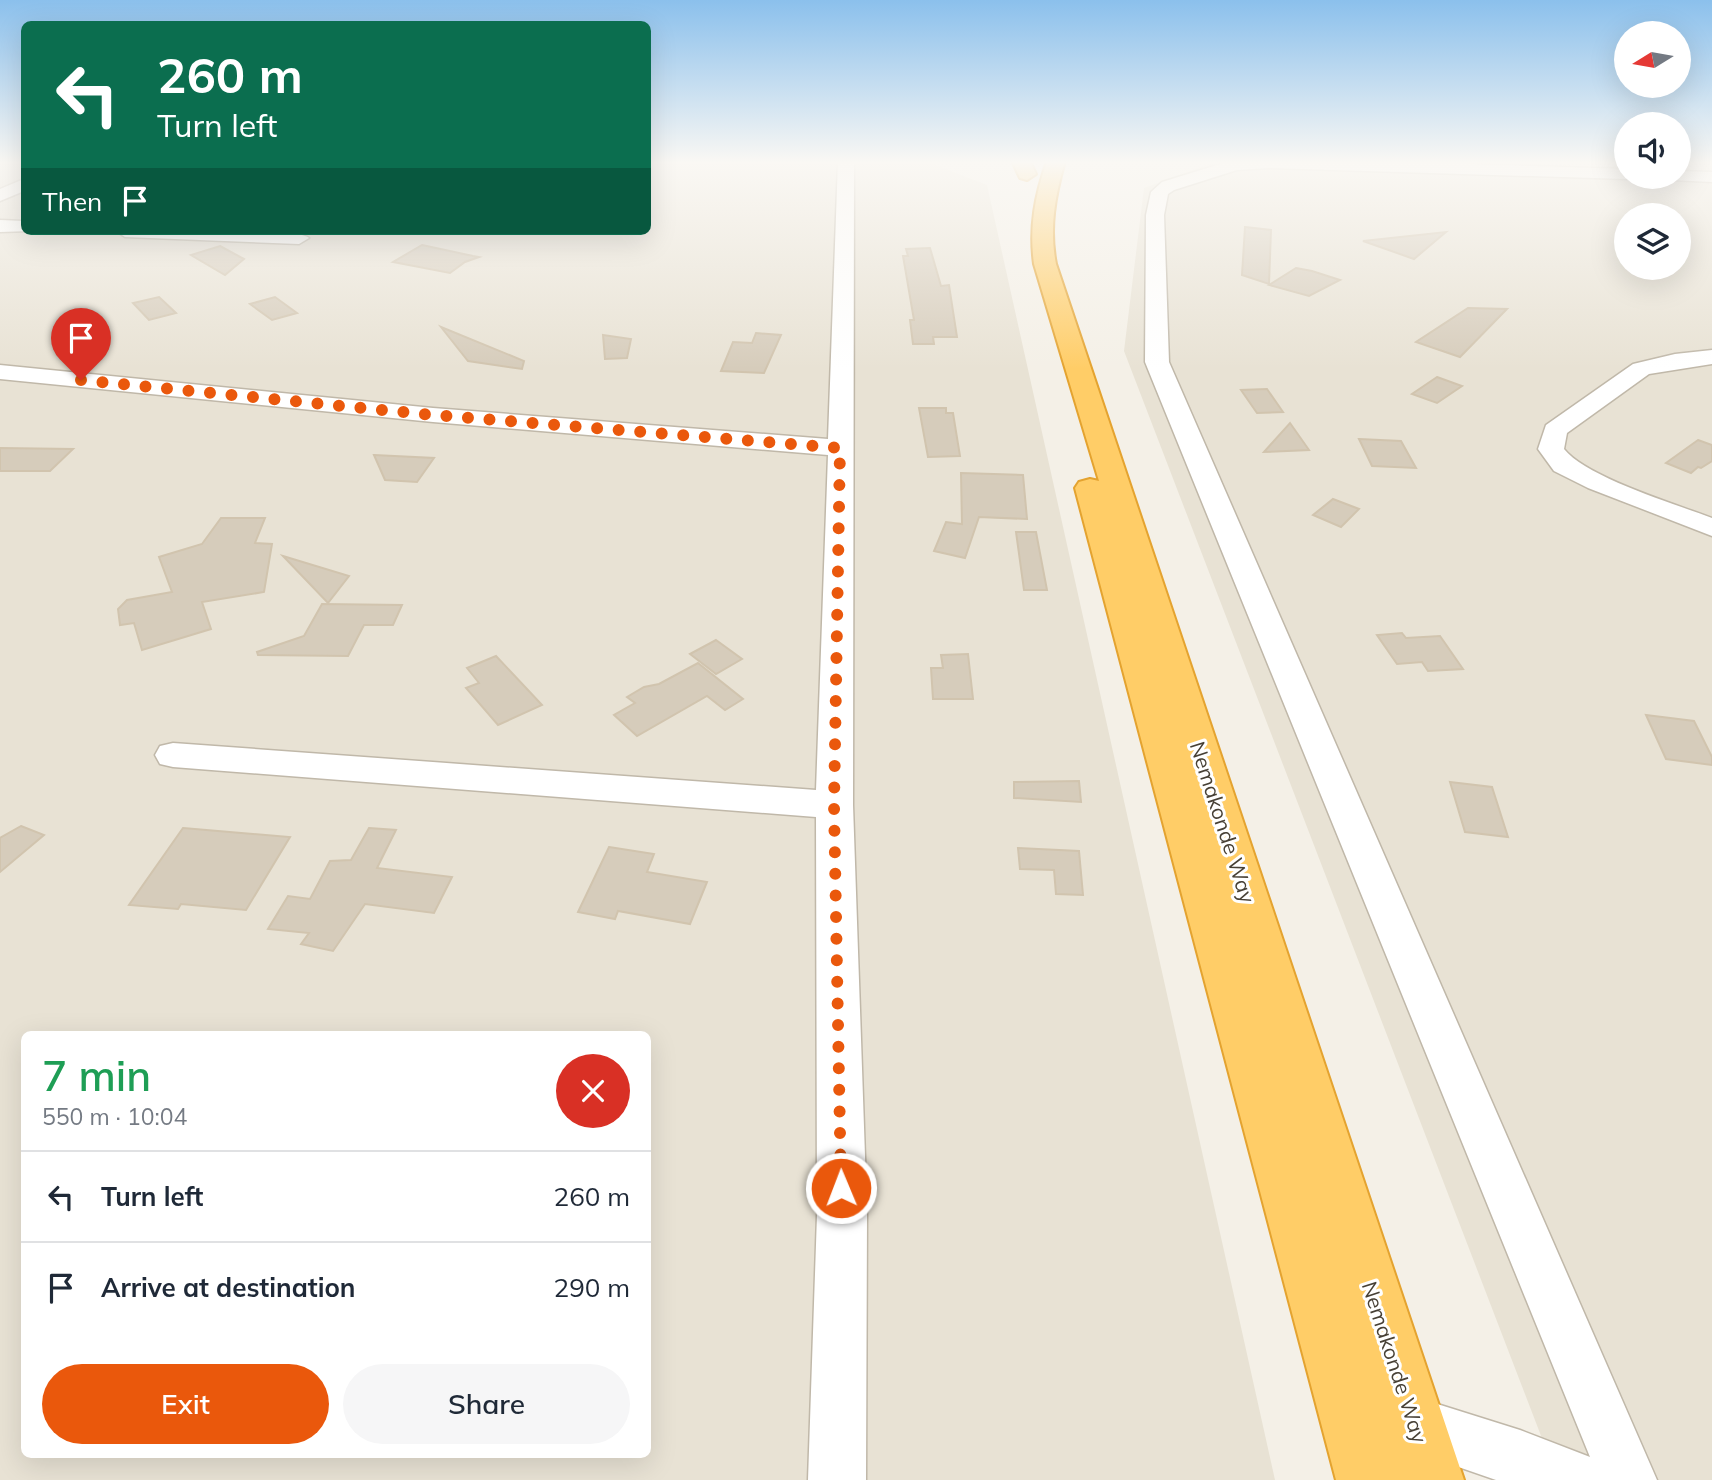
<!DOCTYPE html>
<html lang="en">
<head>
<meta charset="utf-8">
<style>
  :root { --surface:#fff; --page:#f6f6f7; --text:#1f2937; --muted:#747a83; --line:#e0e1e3; --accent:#ea580c }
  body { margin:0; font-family:Mulish,sans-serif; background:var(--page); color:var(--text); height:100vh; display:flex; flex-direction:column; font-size:26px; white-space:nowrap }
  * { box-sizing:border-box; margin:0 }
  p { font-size:23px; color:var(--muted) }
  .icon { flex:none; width:38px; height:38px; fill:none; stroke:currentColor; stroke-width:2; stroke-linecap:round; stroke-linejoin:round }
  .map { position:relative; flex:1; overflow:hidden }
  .details { position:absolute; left:21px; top:1031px; width:630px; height:427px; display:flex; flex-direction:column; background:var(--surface); border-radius:10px; box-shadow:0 7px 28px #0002 }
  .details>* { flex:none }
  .guide { position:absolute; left:21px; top:21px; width:630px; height:214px; border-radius:10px; box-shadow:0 7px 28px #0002; background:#0b6e4f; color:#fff; overflow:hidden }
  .needle { width:46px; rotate:259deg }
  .buttons { position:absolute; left:1614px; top:21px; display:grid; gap:14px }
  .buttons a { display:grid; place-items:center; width:77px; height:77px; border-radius:50%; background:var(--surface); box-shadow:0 7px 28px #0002; font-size:35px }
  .pin { position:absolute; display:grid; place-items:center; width:60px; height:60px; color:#fff; margin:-72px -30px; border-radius:50% 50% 50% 0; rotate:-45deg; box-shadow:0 0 7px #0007 }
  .pin .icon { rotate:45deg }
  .me { position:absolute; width:77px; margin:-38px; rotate:359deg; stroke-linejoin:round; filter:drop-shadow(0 0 5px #0008) }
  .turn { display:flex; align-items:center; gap:24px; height:147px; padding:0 21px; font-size:32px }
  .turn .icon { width:91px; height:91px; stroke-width:2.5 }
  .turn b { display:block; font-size:49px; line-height:60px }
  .then { display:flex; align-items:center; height:66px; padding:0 21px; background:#0003; gap:14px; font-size:26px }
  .round { display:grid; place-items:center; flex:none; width:74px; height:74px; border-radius:37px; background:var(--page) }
  .summary { display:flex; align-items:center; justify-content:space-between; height:119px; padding:0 21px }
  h1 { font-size:42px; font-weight:600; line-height:52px; color:#1e9e55 }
  .primary-button { display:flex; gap:14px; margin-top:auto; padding:14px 21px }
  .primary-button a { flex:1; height:80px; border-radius:42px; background:var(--accent); color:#fff; font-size:28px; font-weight:600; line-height:80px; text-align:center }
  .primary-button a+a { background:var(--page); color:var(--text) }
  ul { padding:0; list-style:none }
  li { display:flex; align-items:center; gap:21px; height:91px; padding:0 21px; border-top:2px solid var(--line) }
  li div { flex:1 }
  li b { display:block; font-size:26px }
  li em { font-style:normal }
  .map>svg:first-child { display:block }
</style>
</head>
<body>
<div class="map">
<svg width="1712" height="1480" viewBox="0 0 1712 1480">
  <rect width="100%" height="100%" fill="#f4f0e7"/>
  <!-- residential -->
  <g fill="#e8e2d4" fill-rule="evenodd">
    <path d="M0,161H24V231H648V161H925L987,185L1275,1480H0ZM24,1034H648V1454H24Z"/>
    <path d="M1217,161H1351L1626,177H1678V171L1712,172V1480H1558L1124,351L1144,188ZM1626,215H1678V268H1626Z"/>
  </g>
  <!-- building -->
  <g fill="#d6ccbb" stroke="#d1c4ae" stroke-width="2">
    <path d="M1245,227L1271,230L1269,284L1242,275Z"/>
    <path d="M1446,232L1414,259L1363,241Z"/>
    <path d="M422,245L473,256L479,257L465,262L450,273L393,262Z"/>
    <path d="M220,246L244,259L225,275L191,255Z"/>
    <path d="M930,248L941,286L949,285L957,337H933L934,344H913L910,320H914L903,256H908L906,249Z"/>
    <path d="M1296,268L1312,271L1340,280L1309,296L1269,285Z"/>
    <path d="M159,297L176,313L149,320L133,303Z"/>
    <path d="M275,297L297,313L272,320L250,304Z"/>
    <path d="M1468,308L1507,309L1460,357L1416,342Z"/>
    <path d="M441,327L524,361L522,369L468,361Z"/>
    <path d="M756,333L781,335L764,373L721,371L733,342L752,343Z"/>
    <path d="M603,335L631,339L627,358L605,359Z"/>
    <path d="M1437,377L1462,386L1437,403L1412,394Z"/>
    <path d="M1267,389L1283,412L1257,413L1241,390Z"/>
    <path d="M919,408H946V413H953L960,456L928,457Z"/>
    <path d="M1290,423L1309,450L1264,452Z"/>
    <path d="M1359,439L1401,441L1416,468L1372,466Z"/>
    <path d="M1698,440L1712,445V461L1701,468L1698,467L1691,473L1666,463Z"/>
    <path d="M0,448L73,449L50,471H0Z"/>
    <path d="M374,455L434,458L417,482L385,480Z"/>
    <path d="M961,473L1023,475L1027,519L979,517L965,558L934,551L946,522L962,524Z"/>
    <path d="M1333,499L1359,509L1341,527L1313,515Z"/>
    <path d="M221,518H265L255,543L272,544L264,592L202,602L211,629L142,650L134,623L120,625L118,609L127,600L172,592L159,557L202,544Z"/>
    <path d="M1016,532H1036L1047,590H1024Z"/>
    <path d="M283,556L349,576L328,603Z"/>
    <path d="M322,604L402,605L393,625H364L348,656L258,655L257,652L304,636Z"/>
    <path d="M1402,633L1406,638L1440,636L1463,669L1428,671L1422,662L1397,664L1377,635Z"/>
    <path d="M716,640L742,659L716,674L690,654Z"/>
    <path d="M968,654L973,699H933L931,668H943L941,655Z"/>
    <path d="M496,656L542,705L498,725L466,688L479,683L467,668Z"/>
    <path d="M698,663L743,699L725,710L707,696L637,736L614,715L635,703L627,697L644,687L659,684Z"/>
    <path d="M1646,715L1694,721L1712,757V765L1666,759Z"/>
    <path d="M1079,781L1081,802L1014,798V782Z"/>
    <path d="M1450,782L1492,787L1508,837L1465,832Z"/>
    <path d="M21,826L44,835L0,872V838Z"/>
    <path d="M183,828L253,834L290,837L246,910L181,904L178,909L129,905Z"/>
    <path d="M369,828L396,830L377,868L452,877L434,913L365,904L333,951L301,944L309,933L268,929L288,896L310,899L330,861L351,860Z"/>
    <path d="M609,847L654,854L647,872L707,882L690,924L618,911L615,919L578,912Z"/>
    <path d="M1018,848L1079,851L1083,895L1056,894L1054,870L1020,869Z"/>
  </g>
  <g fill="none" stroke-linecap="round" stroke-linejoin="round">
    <defs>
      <g id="minor">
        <path d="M838,161H854L853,805L867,1215L866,1480H808L817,1215L816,817L173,767L160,764L155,755L160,746L173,743L816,790L828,455L433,422L0,379V365L433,408L828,439Z"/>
        <path d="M1230,161H1379L1626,169V177H1633L1626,179L1269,168L1237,170L1174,190L1168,194L1164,215L1169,362L1657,1480H1496L1395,1445L1387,1425L1395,1405L1415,1397L1520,1430L1590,1457L1145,362L1146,215L1151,192L1162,182Z"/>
        <path d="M1678,171L1712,172V182L1672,180L1670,177H1678Z"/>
        <path d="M24,179V191L0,201V189Z"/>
        <path d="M0,220L24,221V231H31L0,232Z"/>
        <path d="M116,231C141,231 299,226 309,238L299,244L125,237Z"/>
        <path d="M1712,350V364L1649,374L1567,433L1564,449C1586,477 1675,504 1712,518V536L1588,488L1554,471L1538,449L1546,425L1633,364L1675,354Z"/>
      </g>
      <g id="highway">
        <path d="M1012,161H1030L1036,174L1027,180L1020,178Z"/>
        <path d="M1047,161H1065C1055,196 1049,228 1056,264L1464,1480H1336L1075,488L1079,482L1090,479L1099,481L1034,264C1029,227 1035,196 1047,161Z"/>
      </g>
    </defs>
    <!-- minor casing -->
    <use href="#minor" stroke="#c0b8a9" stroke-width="3"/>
    <!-- highway casing -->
    <use href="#highway" stroke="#e4a330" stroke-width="4"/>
    <!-- minor -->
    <use href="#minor" fill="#fff" fill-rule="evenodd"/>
    <!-- highway -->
    <use href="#highway" fill="#ffcd67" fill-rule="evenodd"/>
  </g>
  <!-- sky -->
  <linearGradient id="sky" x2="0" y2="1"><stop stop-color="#8bc0ec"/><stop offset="0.44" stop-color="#faf8f4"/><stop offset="1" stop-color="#faf8f4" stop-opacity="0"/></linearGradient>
  <rect width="1712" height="369" fill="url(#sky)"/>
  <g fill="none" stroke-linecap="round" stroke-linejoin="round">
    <!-- route -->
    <path stroke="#ea580c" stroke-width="12" stroke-dasharray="0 21.6" d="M81,380L433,415L840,448L834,805L841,1188"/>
  </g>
  <g text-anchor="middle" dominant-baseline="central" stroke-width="6" stroke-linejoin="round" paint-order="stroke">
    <!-- street labels -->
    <g font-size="21" fill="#474035" stroke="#fff">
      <text transform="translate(1223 822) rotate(72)">Nemakonde Way</text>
      <text transform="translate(1395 1362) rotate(72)">Nemakonde Way</text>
    </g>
  </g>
</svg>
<div class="buttons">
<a><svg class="needle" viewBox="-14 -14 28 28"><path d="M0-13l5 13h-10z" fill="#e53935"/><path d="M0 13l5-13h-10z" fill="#747a83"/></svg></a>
<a><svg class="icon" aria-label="sound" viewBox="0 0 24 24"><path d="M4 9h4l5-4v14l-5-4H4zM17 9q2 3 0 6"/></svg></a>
<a><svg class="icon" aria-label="layers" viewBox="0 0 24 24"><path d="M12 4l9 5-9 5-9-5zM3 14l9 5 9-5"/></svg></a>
</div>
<div class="pin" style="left:81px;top:380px;background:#d93025"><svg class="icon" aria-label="arrive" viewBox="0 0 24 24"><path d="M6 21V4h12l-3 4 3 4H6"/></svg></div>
<svg class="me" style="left:841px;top:1188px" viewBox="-20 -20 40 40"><circle r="17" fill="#ea580c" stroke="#fff" stroke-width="3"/><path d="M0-11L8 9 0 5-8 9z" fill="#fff"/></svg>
<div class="guide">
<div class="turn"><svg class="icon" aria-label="left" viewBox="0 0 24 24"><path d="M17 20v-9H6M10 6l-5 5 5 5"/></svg><div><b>260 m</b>Turn left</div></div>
<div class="then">Then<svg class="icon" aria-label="arrive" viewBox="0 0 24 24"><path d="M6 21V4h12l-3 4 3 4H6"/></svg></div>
</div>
<section class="details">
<div class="summary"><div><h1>7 min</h1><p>550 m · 10:04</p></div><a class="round" style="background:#d93025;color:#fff"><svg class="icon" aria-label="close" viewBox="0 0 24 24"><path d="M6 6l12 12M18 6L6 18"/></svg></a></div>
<ul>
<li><svg class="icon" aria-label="left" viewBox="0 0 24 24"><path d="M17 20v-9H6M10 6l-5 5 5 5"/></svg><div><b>Turn left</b></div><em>260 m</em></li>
<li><svg class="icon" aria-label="arrive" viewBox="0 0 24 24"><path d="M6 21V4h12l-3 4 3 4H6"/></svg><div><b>Arrive at destination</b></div><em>290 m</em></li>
</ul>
<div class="primary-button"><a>Exit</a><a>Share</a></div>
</section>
</div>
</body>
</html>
